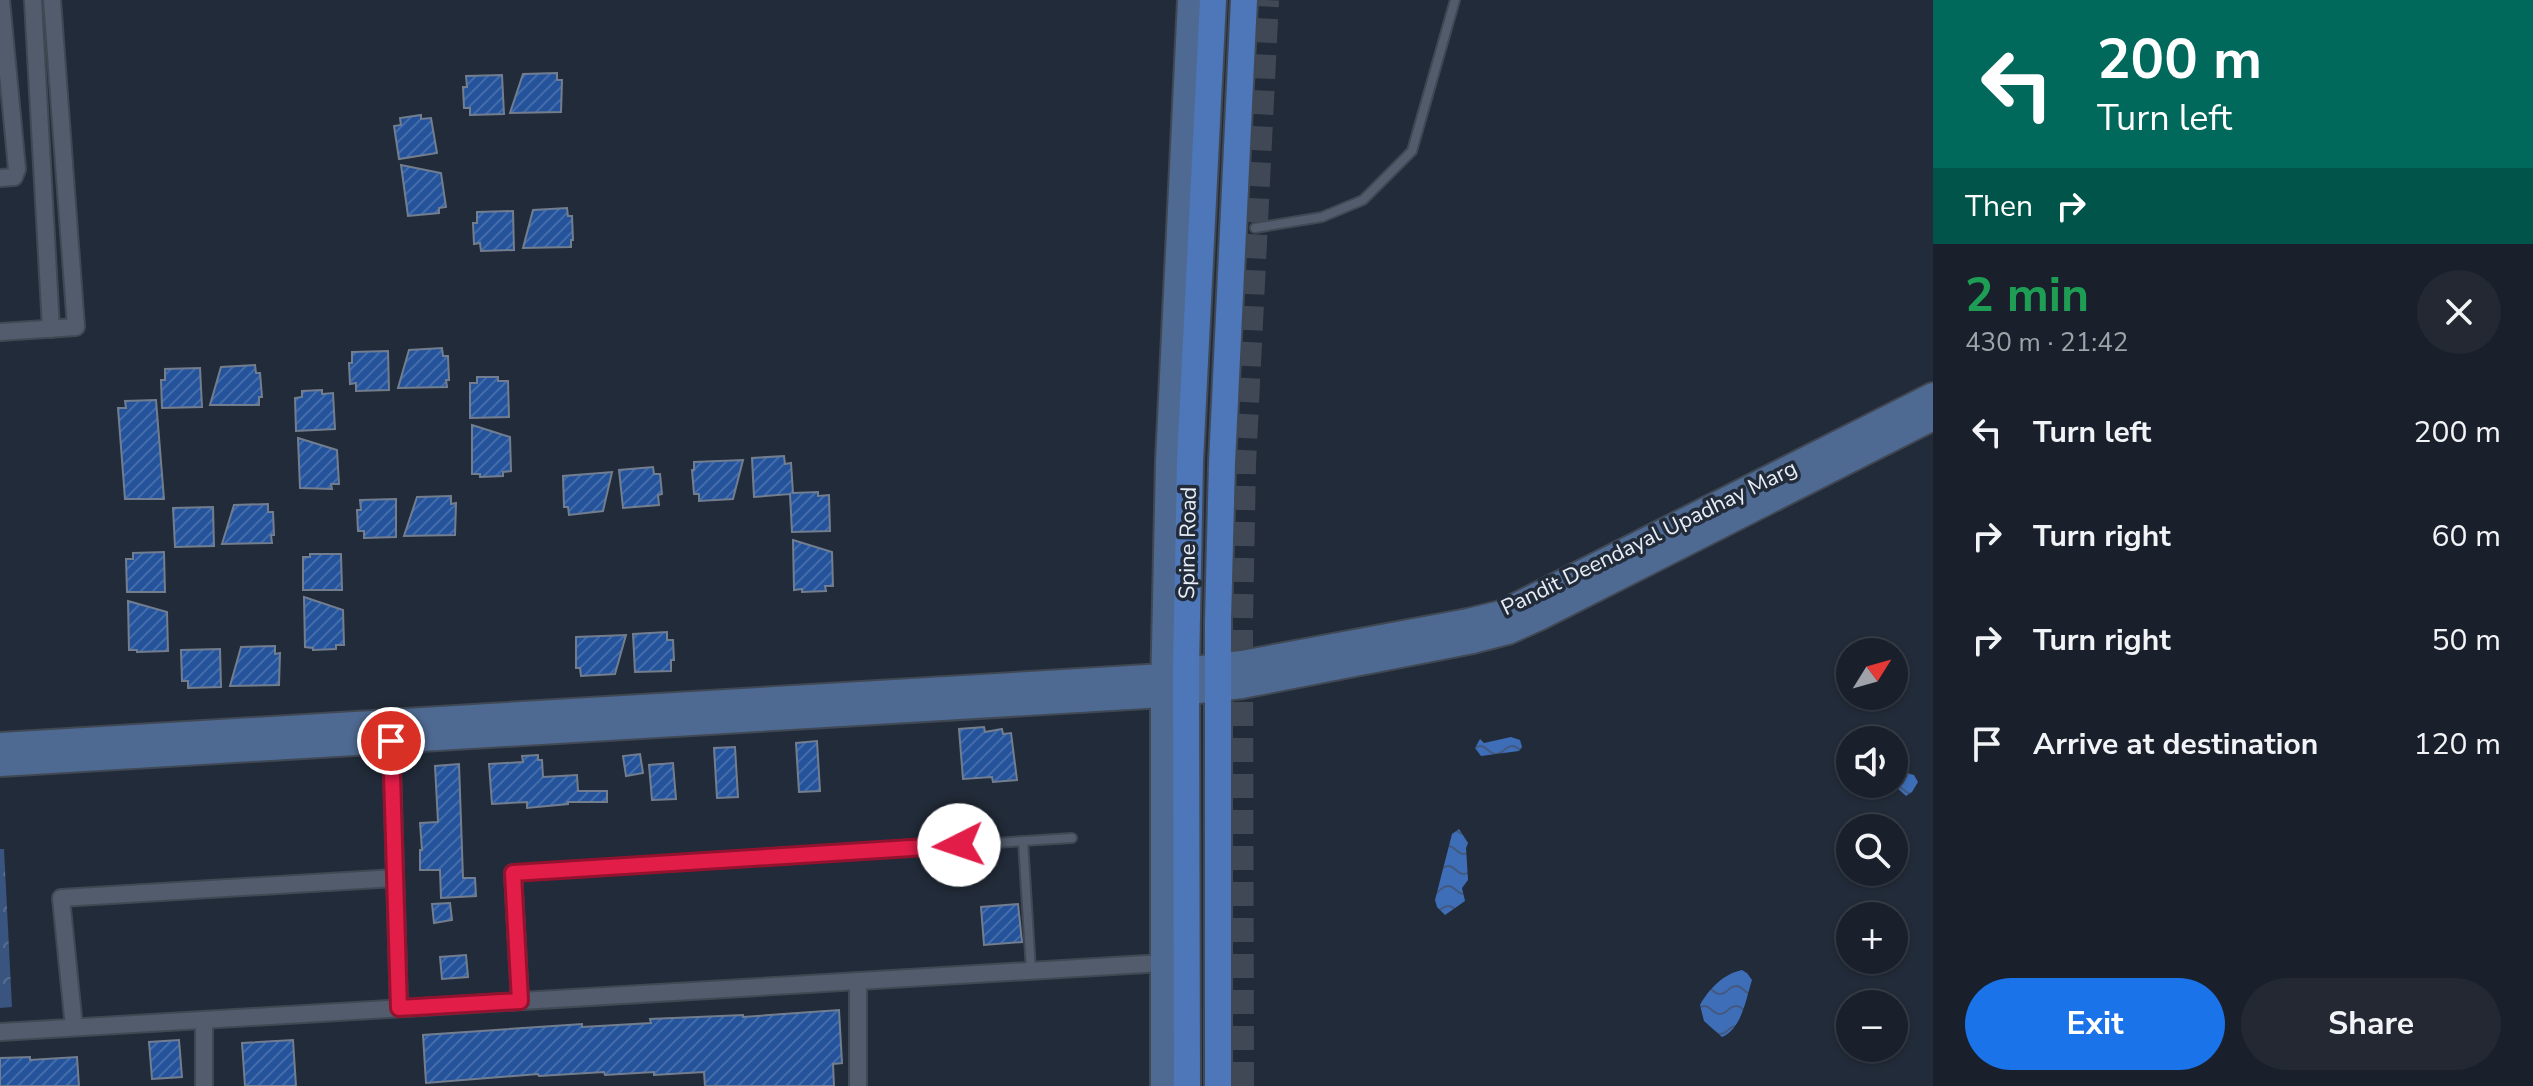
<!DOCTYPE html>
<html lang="en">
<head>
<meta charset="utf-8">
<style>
  :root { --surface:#1a202b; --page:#232833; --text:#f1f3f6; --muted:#9fa3a9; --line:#383e47; --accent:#1a73e8 }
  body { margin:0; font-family:"Nunito Sans",sans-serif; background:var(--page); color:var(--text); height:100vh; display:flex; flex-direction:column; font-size:30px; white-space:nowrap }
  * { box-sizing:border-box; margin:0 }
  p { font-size:26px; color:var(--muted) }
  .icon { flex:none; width:44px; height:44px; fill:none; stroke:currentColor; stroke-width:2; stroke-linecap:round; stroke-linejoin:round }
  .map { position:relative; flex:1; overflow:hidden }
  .sheet { display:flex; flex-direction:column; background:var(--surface); width:600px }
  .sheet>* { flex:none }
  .top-card { background:#00695c; color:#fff; overflow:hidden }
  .needle { width:52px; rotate:53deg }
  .fabs { position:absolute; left:1836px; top:638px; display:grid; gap:16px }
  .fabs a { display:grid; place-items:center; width:72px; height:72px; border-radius:50%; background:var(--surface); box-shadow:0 2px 6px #0004,0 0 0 2px var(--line); font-size:40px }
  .pin { position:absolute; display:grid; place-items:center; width:68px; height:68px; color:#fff; margin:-34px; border:4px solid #fff; border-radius:50%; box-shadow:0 2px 8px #0007 }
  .me { position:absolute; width:88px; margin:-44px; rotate:266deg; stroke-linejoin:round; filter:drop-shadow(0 0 6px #0008) }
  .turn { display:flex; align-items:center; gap:28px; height:168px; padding:0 32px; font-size:36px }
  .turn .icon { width:104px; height:104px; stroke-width:2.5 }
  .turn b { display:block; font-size:56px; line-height:68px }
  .then { display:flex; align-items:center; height:76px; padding:0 32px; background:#0003; gap:16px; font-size:30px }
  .round { display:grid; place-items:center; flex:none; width:84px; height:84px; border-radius:42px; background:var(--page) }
  .headline { display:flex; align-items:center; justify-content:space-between; height:136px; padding:0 32px }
  h1 { font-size:48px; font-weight:700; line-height:60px; color:#1e9e55 }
  .primary-button { display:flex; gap:16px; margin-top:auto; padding:16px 32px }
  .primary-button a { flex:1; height:92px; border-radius:48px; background:var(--accent); color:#fff; font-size:32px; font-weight:700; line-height:92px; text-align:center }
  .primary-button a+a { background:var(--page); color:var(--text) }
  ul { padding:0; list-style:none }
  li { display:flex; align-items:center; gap:24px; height:104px; padding:0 32px }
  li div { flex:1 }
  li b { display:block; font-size:30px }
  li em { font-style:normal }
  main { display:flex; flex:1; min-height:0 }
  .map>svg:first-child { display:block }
</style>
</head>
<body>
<main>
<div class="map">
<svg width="1933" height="1086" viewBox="0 0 1933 1086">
  <defs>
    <pattern id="park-crowns" width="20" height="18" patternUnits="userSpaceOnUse" patternTransform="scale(2)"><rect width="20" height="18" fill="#39547e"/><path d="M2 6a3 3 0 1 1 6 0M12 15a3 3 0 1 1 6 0" fill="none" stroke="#566d91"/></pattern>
    <pattern id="water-waves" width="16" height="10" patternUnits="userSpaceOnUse" patternTransform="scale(2)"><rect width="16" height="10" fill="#3e6eb8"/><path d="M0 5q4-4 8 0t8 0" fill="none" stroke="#425a81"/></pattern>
    <pattern id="building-hatch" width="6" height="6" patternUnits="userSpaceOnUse" patternTransform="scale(2)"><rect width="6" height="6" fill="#24539b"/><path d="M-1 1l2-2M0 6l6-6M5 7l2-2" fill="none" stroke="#446caa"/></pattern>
  </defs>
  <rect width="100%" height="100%" fill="#222b39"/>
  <!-- park -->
  <path fill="url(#park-crowns)" d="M0,849H4L12,1007L0,1008Z"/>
  <!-- water -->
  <g fill="url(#water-waves)">
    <path d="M1511,737L1520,740L1522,747L1519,751L1481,756L1475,748L1480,739L1484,743Z"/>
    <path d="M1902,771L1914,775L1918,782L1912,792L1906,796L1894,785V776Z"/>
    <path d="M1459,829L1468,843L1466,848L1468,880L1462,888L1465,901L1445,915L1437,907L1435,900L1452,834Z"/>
    <path d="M1742,970L1747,973L1752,980C1746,998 1742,1029 1722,1037L1704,1021L1700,1005C1709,989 1723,974 1742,970Z"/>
  </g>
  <!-- building -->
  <g fill="url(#building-hatch)" stroke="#727e8f" stroke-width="2">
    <path d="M557,73V80H562L561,112L510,113L523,74Z"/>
    <path d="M502,75L504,114L470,115V108H464L463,87H467L466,76Z"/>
    <path d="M421,115V119L431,118L437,153L399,159L394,126L401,125L400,118Z"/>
    <path d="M401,165L441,173L446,207L439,208V213L408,216Z"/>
    <path d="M567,208L568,216H572L573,240H571V247L523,248L533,210Z"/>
    <path d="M513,211L514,250L481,251L480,243L474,244L473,223H477V212Z"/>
    <path d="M442,348L443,356H448L449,380H446L447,387L398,388L409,350Z"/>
    <path d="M388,351L389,390L356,391V383L350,384L349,363H352V352Z"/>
    <path d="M255,365L256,373H260L262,397H259V405H210L221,367Z"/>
    <path d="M200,368L202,407L162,408L161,380H165V369Z"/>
    <path d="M477,377H498V381H508L509,417L470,418V383H477Z"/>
    <path d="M322,390V394L333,393L335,429L296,431L295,398L302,397V391Z"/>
    <path d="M156,400L164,499H125L118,408H126L125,401Z"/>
    <path d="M472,425L510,437L511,471L503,472V476L480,477V474H472Z"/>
    <path d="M298,438L337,450L339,484H331L332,489L300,488Z"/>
    <path d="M784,456L785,464L791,463L793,493L818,492V496L829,495L830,531L792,532L790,494L754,497L752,458Z"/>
    <path d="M743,460L733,499L699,501V494H694L692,470H694V462Z"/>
    <path d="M653,467L654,474H660L662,494L658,495L659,505L623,508L619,470Z"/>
    <path d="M612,472L603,511L569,515L568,507H564L563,476Z"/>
    <path d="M451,496V504L456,503L455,535L404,536L417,497Z"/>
    <path d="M396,499V537L364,538V531H358L357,510H361L360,500Z"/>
    <path d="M268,504V512H273L274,535H271L272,543L222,544L234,505Z"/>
    <path d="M213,507L214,546L175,547L173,508Z"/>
    <path d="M793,540L832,552L833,586H825L826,591L802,592V589L794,590Z"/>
    <path d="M164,552L165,592H127L126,559H133V553Z"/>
    <path d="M310,554H341L342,590H303V557H310Z"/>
    <path d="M304,597L343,610L344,645H336V649L313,650V648L305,647Z"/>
    <path d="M128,601L167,612L168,651L137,652V650H129Z"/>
    <path d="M667,632V640H673L674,660H671V671L635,672L633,634Z"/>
    <path d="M626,635L615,674L581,676L580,668H576V637Z"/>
    <path d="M275,646V654L280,653L279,685L230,686L241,647Z"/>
    <path d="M220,649L221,687L188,688V681H182L181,650Z"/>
    <path d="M984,727L985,732L1002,729L1003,734L1011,733L1017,780L993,782L992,777L963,779L959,729Z"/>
    <path d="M817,741L820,791L799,792L796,743Z"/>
    <path d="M735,747L738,797L717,798L714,748Z"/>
    <path d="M640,754L643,773L626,776L623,756Z"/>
    <path d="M538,755V760H542L543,777L577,775L578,791H607V802H568V804L527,808V802L492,804L489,764L523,762L522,756Z"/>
    <path d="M673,763L676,799L652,800L649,765Z"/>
    <path d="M459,764L463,878H475L476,896L441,898L440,870H420V850H422L420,823L438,822L435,766Z"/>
    <path d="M450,903L452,920L434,923L432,904Z"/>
    <path d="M1018,904L1022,942L984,945L981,907Z"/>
    <path d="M466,955L468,977L442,979L440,957Z"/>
    <path d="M839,1010L842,1063L833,1064L834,1086H705L704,1072L654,1075V1072L605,1075L604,1072L539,1076L538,1074L426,1083L423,1035L582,1024V1027L651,1023L650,1019L743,1015V1017Z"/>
    <path d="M179,1040L182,1077L152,1079L149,1042Z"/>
    <path d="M293,1040L296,1086H245L242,1043Z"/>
    <path d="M30,1057V1060L77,1057L79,1086H0V1058Z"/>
  </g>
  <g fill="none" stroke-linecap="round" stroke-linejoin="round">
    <!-- secondary-tunnel -->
    <path stroke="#404856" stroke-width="24" stroke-dasharray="24 12" stroke-linecap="butt" d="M1242,1086L1241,621L1244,464L1267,0"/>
    <defs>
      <g id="lane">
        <path d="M1255,228L1322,217L1363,200L1412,151L1455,0"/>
        <path d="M1023,841L1031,970"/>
        <path d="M514,873L1072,838"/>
      </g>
      <g id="street">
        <path d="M33,0L51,329"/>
        <path d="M0,178L14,177L17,169L1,0"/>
        <path d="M0,332L76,327L52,0"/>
        <path d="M391,734L399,1008"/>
        <path d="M513,873L520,1001"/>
        <path d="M858,981V1086"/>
        <path d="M204,1020V1086"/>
        <path d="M74,1027L61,898L395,878"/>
        <path d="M0,1032L1163,963"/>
      </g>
      <g id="secondary">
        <path d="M0,745L1164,676L1186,670L1242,663L1468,621L1501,613L1933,395"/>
        <path d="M0,764L1163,695L1242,686L1473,641L1508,632L1541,617L1933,418"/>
        <path d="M1163,1086V695L1168,461L1190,0"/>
      </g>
      <g id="primary">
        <path d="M1187,1086L1186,670L1190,461L1213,0"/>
        <path d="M1218,1086V621L1222,463L1244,0"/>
      </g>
    </defs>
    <!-- lane casing -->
    <use href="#lane" stroke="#404854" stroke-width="12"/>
    <!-- street casing -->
    <use href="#street" stroke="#404854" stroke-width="20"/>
    <!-- secondary casing -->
    <use href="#secondary" stroke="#404854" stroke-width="28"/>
    <!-- primary casing -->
    <use href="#primary" stroke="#404854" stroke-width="30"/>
    <!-- lane -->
    <use href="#lane" stroke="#525c6c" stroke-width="8"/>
    <!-- street -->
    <use href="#street" stroke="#525c6c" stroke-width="16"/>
    <!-- secondary -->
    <use href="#secondary" stroke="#4f6a92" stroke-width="24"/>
    <!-- primary -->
    <use href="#primary" stroke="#4d77b8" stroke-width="26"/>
  </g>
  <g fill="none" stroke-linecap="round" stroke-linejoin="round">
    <defs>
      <path id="route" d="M391,741L399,1008L520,1001L513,873L959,845"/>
    </defs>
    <!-- route casing -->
    <use href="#route" stroke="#92132f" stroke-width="20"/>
    <!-- route -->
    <use href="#route" stroke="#e11d48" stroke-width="14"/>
  </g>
  <g text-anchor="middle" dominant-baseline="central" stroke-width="7" stroke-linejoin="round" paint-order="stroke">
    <!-- street labels -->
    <g font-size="22" fill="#e7eef7" stroke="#222b39">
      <text transform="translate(1649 538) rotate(-26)">Pandit Deendayal Upadhay Marg</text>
      <text transform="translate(1188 543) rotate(-89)">Spine Road</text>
    </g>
  </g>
</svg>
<div class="fabs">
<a><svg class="needle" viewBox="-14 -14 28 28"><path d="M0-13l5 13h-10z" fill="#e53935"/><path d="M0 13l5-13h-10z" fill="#9fa3a9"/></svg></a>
<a><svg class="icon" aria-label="sound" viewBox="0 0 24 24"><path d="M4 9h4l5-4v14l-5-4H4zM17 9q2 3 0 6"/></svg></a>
<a><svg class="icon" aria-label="search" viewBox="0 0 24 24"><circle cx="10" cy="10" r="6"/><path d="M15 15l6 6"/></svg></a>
<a>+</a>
<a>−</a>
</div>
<div class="pin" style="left:391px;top:741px;background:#d93025"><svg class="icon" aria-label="arrive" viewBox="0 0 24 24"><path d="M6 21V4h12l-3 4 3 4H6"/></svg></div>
<svg class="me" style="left:959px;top:845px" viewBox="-20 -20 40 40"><circle r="19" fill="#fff"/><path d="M0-13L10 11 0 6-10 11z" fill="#e11d48"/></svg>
</div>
<section class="sheet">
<div class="top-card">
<div class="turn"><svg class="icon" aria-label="left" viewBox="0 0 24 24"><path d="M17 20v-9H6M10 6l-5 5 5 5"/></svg><div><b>200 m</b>Turn left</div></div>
<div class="then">Then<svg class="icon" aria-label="right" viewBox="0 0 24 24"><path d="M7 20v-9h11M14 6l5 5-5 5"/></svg></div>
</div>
<div class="headline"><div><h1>2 min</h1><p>430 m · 21:42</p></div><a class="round"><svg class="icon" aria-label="close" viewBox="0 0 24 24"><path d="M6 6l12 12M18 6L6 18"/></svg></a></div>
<ul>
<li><svg class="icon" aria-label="left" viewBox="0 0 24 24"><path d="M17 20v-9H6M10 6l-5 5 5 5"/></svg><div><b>Turn left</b></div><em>200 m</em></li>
<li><svg class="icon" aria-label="right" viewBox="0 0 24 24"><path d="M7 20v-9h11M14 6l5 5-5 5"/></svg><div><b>Turn right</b></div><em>60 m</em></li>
<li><svg class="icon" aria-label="right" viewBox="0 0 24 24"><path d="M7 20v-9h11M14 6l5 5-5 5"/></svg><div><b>Turn right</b></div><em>50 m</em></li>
<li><svg class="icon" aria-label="arrive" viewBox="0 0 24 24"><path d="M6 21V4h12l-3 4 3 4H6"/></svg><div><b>Arrive at destination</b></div><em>120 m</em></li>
</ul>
<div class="primary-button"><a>Exit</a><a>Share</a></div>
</section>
</main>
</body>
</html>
